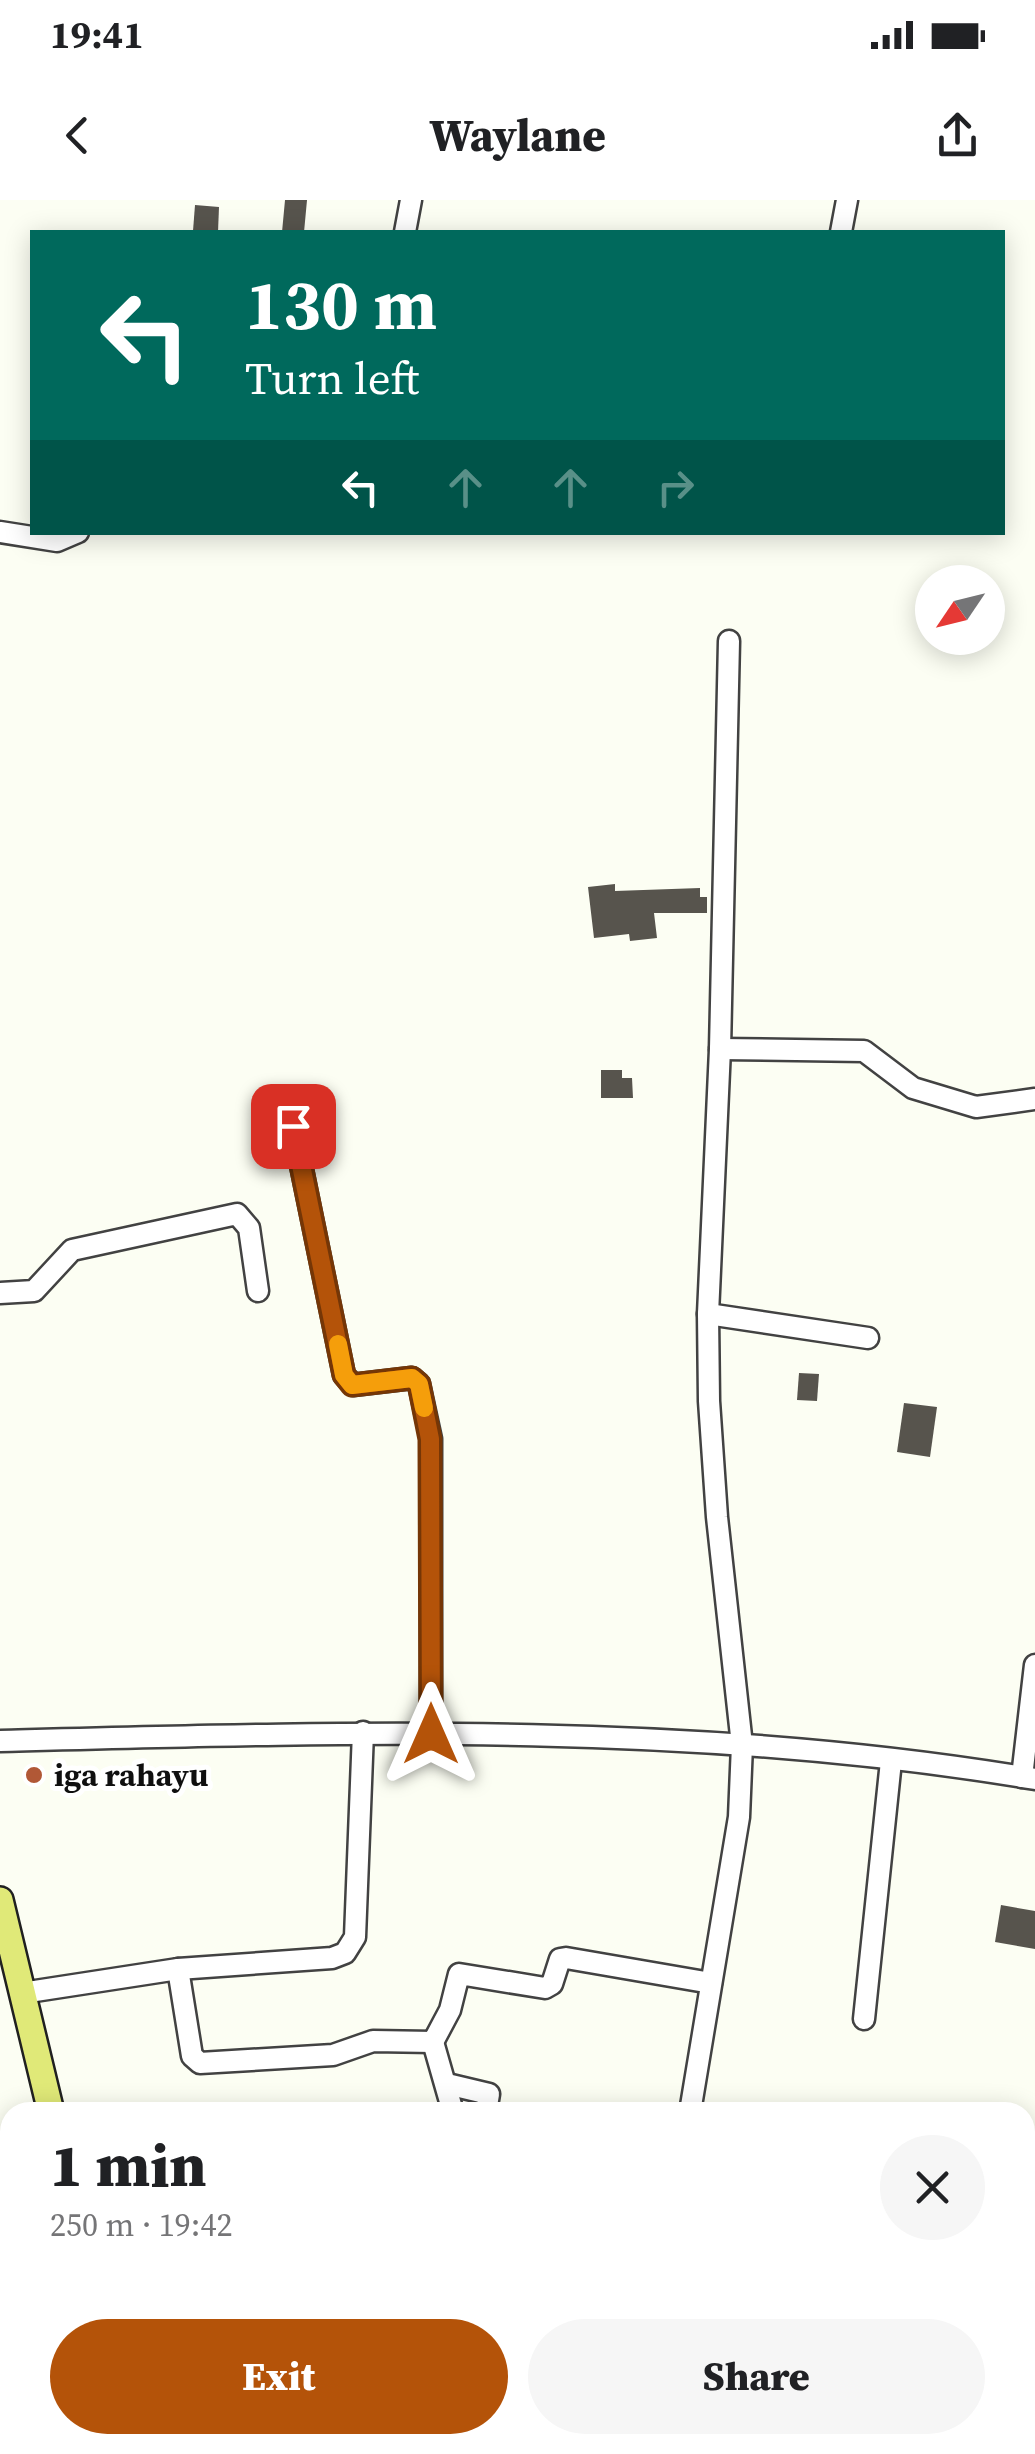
<!DOCTYPE html>
<html lang="en">
<head>
<meta charset="utf-8">
<style>
  :root { --surface:#fff; --page:#f6f6f6; --text:#202124; --muted:#757577; --accent:#b45309 }
  body { margin:0; font-family:"Source Serif 4",serif; background:var(--page); color:var(--text); height:100vh; display:flex; flex-direction:column; font-size:38px; white-space:nowrap }
  * { box-sizing:border-box; margin:0 }
  p { font-size:32px; color:var(--muted) }
  .icon { flex:none; width:55px; height:55px; fill:none; stroke:currentColor; stroke-width:2; stroke-linecap:round; stroke-linejoin:round }
  .map { position:relative; flex:1; overflow:hidden }
  .panel { position:absolute; left:0px; top:1902px; width:1035px; height:352px; display:flex; flex-direction:column; background:var(--surface); border-radius:30px 30px 0 0; box-shadow:0 5px 25px #0003 }
  .panel>* { flex:none }
  .top-card { position:absolute; left:30px; top:30px; width:975px; height:305px; border-radius:0px; box-shadow:0 5px 25px #0003; background:#00695c; color:#fff; overflow:hidden }
  .needle { width:65px; rotate:235deg }
  .fabs { position:absolute; left:915px; top:365px; display:grid; gap:20px }
  .fabs a { display:grid; place-items:center; width:90px; height:90px; border-radius:50%; background:var(--surface); box-shadow:0 5px 25px #0003; font-size:50px }
  .pin { position:absolute; display:grid; place-items:center; width:85px; height:85px; color:#fff; margin:-42px; border-radius:20px; box-shadow:0 5px 15px #0006 }
  .me { position:absolute; width:110px; margin:-55px; rotate:0deg; stroke-linejoin:round; filter:drop-shadow(0 0 8px #0008) }
  .turn { display:flex; align-items:center; gap:35px; height:210px; padding:0 50px; font-size:45px }
  .turn .icon { width:130px; height:130px; stroke-width:2.5 }
  .turn b { display:block; font-size:70px; line-height:85px }
  .lanes { display:flex; align-items:center; height:95px; padding:0 50px; background:#0003; justify-content:center; gap:50px; direction:ltr }
  .lanes .off { opacity:.35 }
  .round { display:grid; place-items:center; flex:none; width:105px; height:105px; border-radius:52px; background:var(--page) }
  .overview { display:flex; align-items:center; justify-content:space-between; height:170px; padding:0 50px }
  h1 { font-size:60px; font-weight:800; line-height:75px }
  .primary-button { display:flex; gap:20px; margin-top:auto; padding:20px 50px }
  .primary-button a { flex:1; height:115px; border-radius:60px; background:var(--accent); color:#fff; font-size:40px; font-weight:800; line-height:115px; text-align:center }
  .primary-button a+a { background:var(--page); color:var(--text) }
  .status { display:flex; justify-content:space-between; align-items:center; height:70px; padding:0 50px; background:var(--surface); direction:ltr }
  .status svg { height:28px; fill:currentColor }
  header { display:flex; justify-content:space-between; align-items:center; height:130px; padding:0 50px; background:var(--surface); font-size:45px; font-weight:800 }
  .map>svg:first-child { display:block }
</style>
</head>
<body>
<div class="status"><b>19:41</b><svg viewBox="0 0 49 12"><path d="M0 12V9h3v3zM5 12V6h3v6zM10 12V3h3v9zM15 12V0h3v12zM26 1h20v11H26zM47 4h2v5h-2z"/></svg></div>
<header><svg class="icon" aria-label="back" viewBox="0 0 24 24"><path d="M15 5l-7 7 7 7"/></svg>Waylane<svg class="icon" aria-label="share" viewBox="0 0 24 24"><path d="M12 15V3M7 8l5-5 5 5M5 13v7h14v-7"/></svg></header>
<div class="map">
<svg width="1035" height="2254" viewBox="0 0 1035 2254">
  <rect width="100%" height="100%" fill="#fcfef3"/>
  <!-- building -->
  <g fill="#57544d">
    <path d="M285,0H307L304,32H282Z"/>
    <path d="M195,5L219,7L218,32L193,31Z"/>
    <path d="M615,684V691L700,688V697H707V713H654L657,738L630,741L629,734L594,738L588,687Z"/>
    <path d="M601,870H622V878H632L633,898H601Z"/>
    <path d="M799,1173L819,1174L817,1201L797,1200Z"/>
    <path d="M904,1203L937,1207L930,1257L897,1252Z"/>
    <path d="M1001,1705L1035,1711V1749L995,1742Z"/>
  </g>
  <g fill="none" stroke-linecap="round" stroke-linejoin="round">
    <defs>
      <g id="minor">
        <path d="M405,32L411,0"/>
        <path d="M841,32L847,0"/>
        <path d="M0,332L57,341L78,332"/>
        <path d="M720,849L864,851L913,888L976,907L1035,899"/>
        <path d="M293,926L344,1175L353,1185L412,1178L419,1184L431,1239V1534"/>
        <path d="M0,1093L34,1091L72,1050L237,1014L249,1028L258,1091"/>
        <path d="M708,1114L868,1138"/>
        <path d="M0,1541C344,1532 694,1521 1035,1579"/>
        <path d="M1022,1577L1035,1465"/>
        <path d="M178,1769L192,1856L200,1863L333,1855L373,1841L433,1842L450,1810L459,1774L545,1788L552,1784L560,1759L566,1758L711,1783"/>
        <path d="M22,1793L178,1769L332,1758L345,1753L355,1737L363,1532"/>
        <path d="M864,1819L891,1561"/>
        <path d="M433,1842L453,1912"/>
        <path d="M447,1884L489,1894L487,1906L491,1912"/>
        <path d="M690,1912L739,1617L742,1545L717,1317L709,1201L708,1114L720,849L729,441"/>
        <path d="M0,1989L10,1996"/>
        <path d="M0,2134L10,2133"/>
        <path d="M1025,2198L1035,2201"/>
        <path d="M240,2245L253,2247L259,2254"/>
        <path d="M624,2254L626,2245"/>
      </g>
      <g id="major">
        <path d="M0,1700L51,1912"/>
        <path d="M135,2245L136,2254"/>
      </g>
    </defs>
    <!-- minor casing -->
    <use href="#minor" stroke="#424242" stroke-width="25"/>
    <!-- major casing -->
    <use href="#major" stroke="#202020" stroke-width="30"/>
    <!-- minor -->
    <use href="#minor" stroke="#fff" stroke-width="20"/>
    <!-- major -->
    <use href="#major" stroke="#e0e978" stroke-width="25"/>
  </g>
  <g fill="none" stroke-linecap="round" stroke-linejoin="round">
    <defs>
      <path id="route" d="M293,926L344,1175L352,1185L412,1178L419,1184L430,1239L431,1534"/>
    </defs>
    <!-- route casing -->
    <use href="#route" stroke="#753606" stroke-width="25"/>
    <!-- route -->
    <use href="#route" stroke="#b45309" stroke-width="18"/>
    <!-- slow -->
    <path stroke="#f59e0b" stroke-width="18" d="M338,1144L344,1175L352,1185L412,1178L419,1184L424,1208"/>
  </g>
  <!-- markers -->
  <circle fill="#b15836" stroke="#fff" stroke-width="4" cx="34" cy="1575" r="10"/>
  <g text-anchor="middle" dominant-baseline="central" stroke-width="10" stroke-linejoin="round" paint-order="stroke">
    <!-- poi labels -->
    <g font-size="32" font-weight="bold" fill="#0f0f0f" stroke="#fff" text-anchor="start">
      <text x="54" y="1575">iga rahayu</text>
    </g>
  </g>
</svg>
<div class="fabs">
<a><svg class="needle" viewBox="-14 -14 28 28"><path d="M0-13l5 13h-10z" fill="#e53935"/><path d="M0 13l5-13h-10z" fill="#757577"/></svg></a>
</div>
<div class="pin" style="left:293px;top:926px;background:#d93025"><svg class="icon" aria-label="arrive" viewBox="0 0 24 24"><path d="M6 21V4h12l-3 4 3 4H6"/></svg></div>
<svg class="me" style="left:431px;top:1534px" viewBox="-20 -20 40 40"><path d="M0-17L14 15 0 8-14 15z" fill="#b45309" stroke="#fff" stroke-width="4"/></svg>
<div class="top-card">
<div class="turn"><svg class="icon" aria-label="left" viewBox="0 0 24 24"><path d="M17 20v-9H6M10 6l-5 5 5 5"/></svg><div><b>130 m</b>Turn left</div></div>
<div class="lanes"><svg class="icon" aria-label="left" viewBox="0 0 24 24"><path d="M17 20v-9H6M10 6l-5 5 5 5"/></svg><svg class="icon off" aria-label="ahead" viewBox="0 0 24 24"><path d="M12 20V5M6 11l6-6 6 6"/></svg><svg class="icon off" aria-label="ahead" viewBox="0 0 24 24"><path d="M12 20V5M6 11l6-6 6 6"/></svg><svg class="icon off" aria-label="right" viewBox="0 0 24 24"><path d="M7 20v-9h11M14 6l5 5-5 5"/></svg></div>
</div>
<section class="panel">
<div class="overview"><div><h1>1 min</h1><p>250 m · 19:42</p></div><a class="round"><svg class="icon" aria-label="close" viewBox="0 0 24 24"><path d="M6 6l12 12M18 6L6 18"/></svg></a></div>
<div class="primary-button"><a>Exit</a><a>Share</a></div>
</section>
</div>
</body>
</html>
